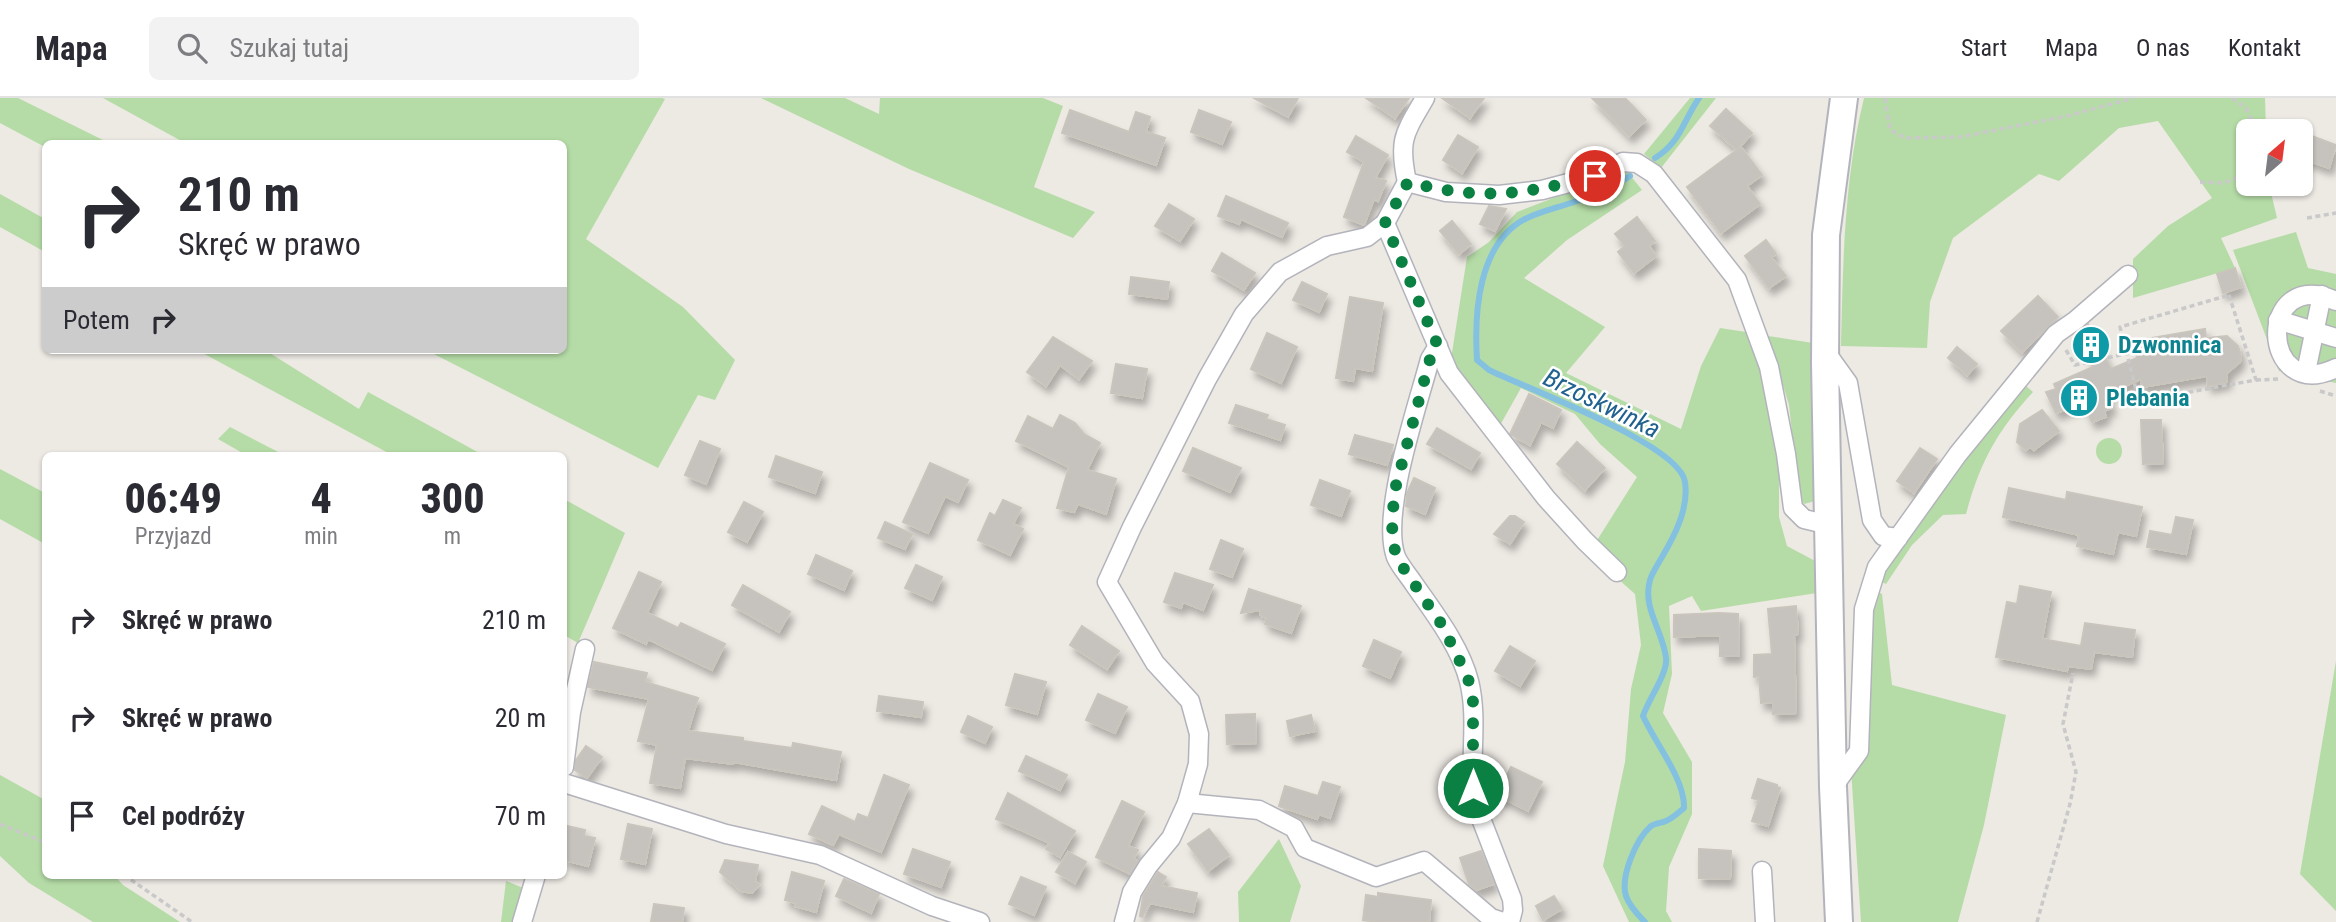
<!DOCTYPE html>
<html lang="pl">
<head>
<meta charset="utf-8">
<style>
  :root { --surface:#fff; --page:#f2f2f3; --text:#2b2b33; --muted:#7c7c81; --line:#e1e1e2 }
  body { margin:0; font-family:"Roboto Condensed",sans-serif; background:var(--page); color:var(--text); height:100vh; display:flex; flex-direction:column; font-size:26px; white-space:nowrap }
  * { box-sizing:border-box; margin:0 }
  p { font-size:23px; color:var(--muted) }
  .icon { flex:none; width:38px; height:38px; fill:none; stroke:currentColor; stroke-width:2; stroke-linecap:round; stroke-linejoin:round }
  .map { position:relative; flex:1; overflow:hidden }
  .details { position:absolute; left:42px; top:354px; width:525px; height:427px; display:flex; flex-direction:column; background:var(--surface); border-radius:10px; box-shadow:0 2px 5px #0004 }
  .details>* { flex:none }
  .hud { position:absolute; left:42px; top:42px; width:525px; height:214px; border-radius:10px; box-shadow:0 2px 5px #0004; background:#fff; color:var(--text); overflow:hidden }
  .needle { width:46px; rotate:28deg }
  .tools { position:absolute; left:2236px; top:21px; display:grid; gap:14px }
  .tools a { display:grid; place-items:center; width:77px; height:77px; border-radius:10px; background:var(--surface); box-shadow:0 2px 5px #0004; font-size:35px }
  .pin { position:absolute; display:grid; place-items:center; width:60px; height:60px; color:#fff; margin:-30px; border:4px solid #fff; border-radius:50%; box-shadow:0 2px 7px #0007 }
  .me { position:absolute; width:77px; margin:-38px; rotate:0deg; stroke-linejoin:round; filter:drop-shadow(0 0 5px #0008) }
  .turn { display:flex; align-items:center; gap:24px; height:147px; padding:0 21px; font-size:32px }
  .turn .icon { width:91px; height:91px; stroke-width:2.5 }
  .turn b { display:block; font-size:49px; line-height:60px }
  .then { display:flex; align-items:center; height:66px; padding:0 21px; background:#0003; gap:14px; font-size:26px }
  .eta { display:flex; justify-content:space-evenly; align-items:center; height:119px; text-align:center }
  .eta b { font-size:42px; font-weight:800; line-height:49px }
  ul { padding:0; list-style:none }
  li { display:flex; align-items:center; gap:21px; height:98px; padding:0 21px }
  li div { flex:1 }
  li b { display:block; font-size:26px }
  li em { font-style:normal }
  header { display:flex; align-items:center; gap:42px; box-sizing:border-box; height:98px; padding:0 35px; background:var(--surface); border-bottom:2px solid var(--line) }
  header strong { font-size:33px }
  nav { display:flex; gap:38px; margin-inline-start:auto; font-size:24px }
  .search { width:490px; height:63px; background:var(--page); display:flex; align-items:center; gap:18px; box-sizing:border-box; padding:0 24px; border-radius:10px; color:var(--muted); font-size:26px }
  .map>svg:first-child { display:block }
</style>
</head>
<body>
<header>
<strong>Mapa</strong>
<div class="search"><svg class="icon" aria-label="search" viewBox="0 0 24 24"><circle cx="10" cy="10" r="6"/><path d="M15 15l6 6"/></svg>Szukaj tutaj</div>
<nav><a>Start</a><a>Mapa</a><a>O nas</a><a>Kontakt</a></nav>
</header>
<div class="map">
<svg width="2336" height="824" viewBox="0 0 2336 824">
  <defs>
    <filter id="shadow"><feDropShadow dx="4" dy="7" stdDeviation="3.5" flood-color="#0004"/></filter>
  </defs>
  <rect width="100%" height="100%" fill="#ede9e3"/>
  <!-- green -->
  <g fill="#b5dca7">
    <path d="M0,0H18L109,45L46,46L45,49L0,25Z"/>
    <path d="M103,0H662L665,1L586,141L683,209L735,262L715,302L698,297L658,370L426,252H564V46L185,45Z"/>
    <path d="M761,0H845L879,16L880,0H1043L1063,8L1034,89L1095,114L1073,140L909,71Z"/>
    <path d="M1690,0H1716L1661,70L1644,56Z"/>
    <path d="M1864,0H2265L2266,33H2249V86H2269L2277,120L2221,140L2235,170L2133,200V161L2168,128L2212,100L2158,23L2119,30L2059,83L2039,76L1953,140L1930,204L1927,250L1841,248C1843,165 1844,81 1864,0Z"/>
    <path d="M1626,72L1642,92L1567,142L1524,180L1605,229L1566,275L1681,331L1701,268L1720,230L1746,234L1764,280L1779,360V419L1787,448L1817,464V495L1701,513L1692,498L1669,508L1672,576L1663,615L1692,664V716L1669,769L1666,813L1672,824H1629L1603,768L1625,664L1631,591L1641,547L1635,496L1589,455L1637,379L1600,346L1575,316L1521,290L1499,329L1451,261L1467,159L1489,144L1517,114Z"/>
    <path d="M0,96L45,121V154L0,129Z"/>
    <path d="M2296,134L2308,170L2336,176V285L2279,273L2233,152Z"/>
    <path d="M1768,238L1813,245L1815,403L1804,406L1799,397L1789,307Z"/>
    <path d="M197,252H265L359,311L368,294L483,357H392Z"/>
    <path d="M2026,288L2033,294C1997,333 1980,364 1966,416L1943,417L1912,447L1886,486L1878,482L1978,342Z"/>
    <path d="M230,329L284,357H246L218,341Z"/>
    <circle cx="2109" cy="353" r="13"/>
    <path d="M0,371L45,395V446L0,421Z"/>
    <path d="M564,401L625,435L578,545L564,537Z"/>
    <path d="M1877,493L1882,496L1892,587L2006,617L1984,727L1958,824H1861L1851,671L1869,517Z"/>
    <path d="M2336,563V813L2300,776Z"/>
    <path d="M0,677L45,702L46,777H114L123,787L180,824H93L29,785L0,758Z"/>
    <path d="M1279,741L1301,788L1290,824H1239L1238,794Z"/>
    <path d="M506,783L528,792L519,824H501Z"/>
  </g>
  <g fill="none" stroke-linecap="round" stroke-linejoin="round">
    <!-- stream -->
    <g stroke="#84c1e1" stroke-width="6">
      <path d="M1655,60C1681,44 1683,23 1699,0"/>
      <path d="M1630,78C1612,90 1591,98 1571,105C1556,110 1539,114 1525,121C1478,146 1474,215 1477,262L1489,272C1525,290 1680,346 1685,384C1689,410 1675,437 1662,459C1658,466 1652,475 1650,482C1642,510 1663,533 1666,560C1668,575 1648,602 1643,618C1655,645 1685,681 1684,710C1678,715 1673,720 1666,723C1662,725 1655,725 1651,728C1636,741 1620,779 1626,798C1629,807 1638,817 1645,824"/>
    </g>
  </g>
  <!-- building -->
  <g fill="#c6c3be" stroke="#c9c5bc" stroke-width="2" filter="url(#shadow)">
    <path d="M1254,0H1298L1288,19Z"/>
    <path d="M1366,0H1409L1395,20Z"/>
    <path d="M1442,0H1484L1470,20Z"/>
    <path d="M1592,0H1625L1646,22L1629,38Z"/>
    <path d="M1726,11L1752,35L1737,52L1710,28Z"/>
    <path d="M1070,12L1129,34L1136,14L1150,19L1146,34L1165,40L1156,67L1062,35Z"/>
    <path d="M1199,12L1231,24L1222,46L1191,34Z"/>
    <path d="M2301,34L2336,47L2329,70L2301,60Z"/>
    <path d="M1458,37L1478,49L1462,75L1443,62Z"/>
    <path d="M1356,38L1388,57L1375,80L1386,83L1378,103L1374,101L1364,127L1344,119L1364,64L1347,54Z"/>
    <path d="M1741,49L1762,77L1747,88L1760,106L1721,135L1687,89Z"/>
    <path d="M1226,98L1288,125L1282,139L1241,121L1239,126L1218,118Z"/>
    <path d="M1169,106L1194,121L1180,143L1155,128Z"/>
    <path d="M1489,108L1506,111L1495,133L1480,126Z"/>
    <path d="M1637,119L1655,143L1649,148L1656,158L1634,175L1618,154L1625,148L1615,136Z"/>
    <path d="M1452,123L1471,146L1459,156L1440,133Z"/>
    <path d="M1766,142L1776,156L1771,159L1786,178L1769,190L1745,158Z"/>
    <path d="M1222,155L1255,175L1244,192L1212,173Z"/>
    <path d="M2235,170L2241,189L2223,195L2217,176Z"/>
    <path d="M1131,179L1169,184L1167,201L1129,196Z"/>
    <path d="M1302,184L1327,196L1319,214L1293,202Z"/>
    <path d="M2038,198L2058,219L2022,254L2001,233Z"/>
    <path d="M1350,199L1383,205L1372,273L1355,270L1353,283L1336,280Z"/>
    <path d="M2088,226L2111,271L2137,260L2134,243L2205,231L2206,240L2227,238L2238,248L2241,259L2240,264L2227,275V284L2208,288L2207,278L2142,289L2141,281L2107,296L2112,310L2104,313L2106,319L2092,324L2083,305L2056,315L2046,294L2056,291L2054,286L2093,269L2077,235Z"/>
    <path d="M1267,235L1297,249L1281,285L1251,271Z"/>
    <path d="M1053,239L1092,263L1079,281L1060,267L1046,288L1027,274Z"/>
    <path d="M1957,249L1977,266L1967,277L1948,260Z"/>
    <path d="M1116,266L1147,271L1142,300L1111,295Z"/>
    <path d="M1529,296L1561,312L1553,330L1541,324L1530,347L1510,336Z"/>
    <path d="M1236,307L1268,317L1266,321L1285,327L1280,342L1229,325Z"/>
    <path d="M2042,312L2059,333L2034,352L2030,349L2026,352L2017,344L2020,326Z"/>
    <path d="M1060,317L1075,325L1084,336L1100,345L1087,372L1116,381L1106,416L1078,406L1074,414L1057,410L1069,369L1016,343L1028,318L1053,331Z"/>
    <path d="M2141,322H2161L2163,365L2143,366Z"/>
    <path d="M1437,330L1480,355L1471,371L1427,346Z"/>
    <path d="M1355,337L1393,347L1387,367L1349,356Z"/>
    <path d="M700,343L720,351L706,386L685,377Z"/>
    <path d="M1577,344L1605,370L1585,392L1557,366Z"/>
    <path d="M1193,350L1241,370L1230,394L1183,373Z"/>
    <path d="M1920,350L1937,361L1914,395L1897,383Z"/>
    <path d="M776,358L822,374L815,395L769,379Z"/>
    <path d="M930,365L968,382L958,404L945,398L928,435L903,424Z"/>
    <path d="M1414,380L1435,390L1425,416L1406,408L1407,395Z"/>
    <path d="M1320,382L1350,393L1341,418L1311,407Z"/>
    <path d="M2009,390L2066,402L2067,394L2142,409L2136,438L2118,434L2113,456L2077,448L2079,437L2003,419Z"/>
    <path d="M1003,402L1021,410L1013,426L1023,431L1010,457L978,442L990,415L995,418Z"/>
    <path d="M744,404L763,414L747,444L728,434Z"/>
    <path d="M1510,418H1515L1524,424L1510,446L1494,436Z"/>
    <path d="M2176,419L2193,422L2186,456L2147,449L2150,433L2172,437Z"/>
    <path d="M885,424L912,436L905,451L878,440Z"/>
    <path d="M1221,442L1243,451L1232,479L1210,471Z"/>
    <path d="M816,457L852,473L844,492L808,476Z"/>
    <path d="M916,467L942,479L932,502L905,490Z"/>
    <path d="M639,474L661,484L647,515L678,530L681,525L725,546L712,572L648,541L646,546L613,530Z"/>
    <path d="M1175,475L1213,487L1203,512L1183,504L1181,510L1164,504Z"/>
    <path d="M743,487L790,514L779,534L732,507Z"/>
    <path d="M2020,488L2051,494L2042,541L2081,548L2085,525L2135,532L2132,559L2094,554L2091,571L2068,568L2067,573L1996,559L2007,504L2017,506Z"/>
    <path d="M1249,491L1301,508L1291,535L1265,526L1267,520L1261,518L1260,512L1241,515Z"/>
    <path d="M1796,508L1798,536L1794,537L1796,615L1773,616V604L1761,605L1759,578L1754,579V557L1772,556L1768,511Z"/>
    <path d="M1719,515L1738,516L1739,558H1720V537L1674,539V517Z"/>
    <path d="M1082,528L1119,553L1107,571L1070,547Z"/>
    <path d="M1374,542L1401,554L1390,580L1363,568Z"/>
    <path d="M1510,548L1535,563L1520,588L1495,573Z"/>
    <path d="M594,564L647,575L645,584L698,600L688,633L743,640V643L792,650L793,645L841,654L836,682L734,664L733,666L685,660L680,690L650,685L657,647L638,643L649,601L588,589Z"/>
    <path d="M1015,576L1046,584L1037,616L1006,607Z"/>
    <path d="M1098,596L1127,609L1115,635L1086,622Z"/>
    <path d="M879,598L923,604L921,619L877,613Z"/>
    <path d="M1255,616L1256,645L1227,646L1226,617Z"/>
    <path d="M1311,617L1315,633L1290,638L1287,623Z"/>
    <path d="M968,618L992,629L985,645L961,634Z"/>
    <path d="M586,648L602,659L587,680L575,672L576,662Z"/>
    <path d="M1026,658L1067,677L1060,692L1019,673Z"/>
    <path d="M1511,669L1542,684L1528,713L1497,697Z"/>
    <path d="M884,677L909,687L881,754L839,736L833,747L809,736L822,708L855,724L858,716L868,720Z"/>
    <path d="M1758,681L1777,687V689L1780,690L1768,728L1752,723L1759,702L1752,700Z"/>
    <path d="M1323,684L1340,689L1330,720L1319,716L1317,721L1279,708L1285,688L1318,698Z"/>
    <path d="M1008,695L1075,733L1060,759L1046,751L1050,745L996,721Z"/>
    <path d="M1122,703L1144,714L1128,748L1138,752L1133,761L1138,763L1130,776L1096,759Z"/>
    <path d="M628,726L652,731L645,766L621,761Z"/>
    <path d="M567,728L585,732L584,738L595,740L588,768L564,762V743Z"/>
    <path d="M1209,731L1229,757L1208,773L1188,746Z"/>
    <path d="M913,751L950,764L941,789L904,776Z"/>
    <path d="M1699,751L1731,753L1730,781L1699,780Z"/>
    <path d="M1481,753L1494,786L1476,792L1469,786L1460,760Z"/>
    <path d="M1068,754L1086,764L1075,785L1056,774Z"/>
    <path d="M725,762L758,767L755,783L759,787L752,795L741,793L720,774Z"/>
    <path d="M792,774L824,783L816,814L795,808L796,805L785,802Z"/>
    <path d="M1158,774L1166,779L1161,788L1197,795L1193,814L1150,805L1142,819L1140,818L1143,798Z"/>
    <path d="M1021,779L1046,789L1034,817L1009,806Z"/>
    <path d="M844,781L879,796L871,815L836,798Z"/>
    <path d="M1378,795L1431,802L1429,824H1380L1363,822L1366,797L1378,799Z"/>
    <path d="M1554,798L1562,811L1543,822L1536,808Z"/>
    <path d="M654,806L684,810L682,824H651Z"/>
  </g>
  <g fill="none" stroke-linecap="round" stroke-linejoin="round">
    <defs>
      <g id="street">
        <path d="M1407,84C1398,42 1404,36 1425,0"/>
        <path d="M1385,125L1449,275L1546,400L1585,443L1617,474"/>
        <path d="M2336,203C2255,167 2260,307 2336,270"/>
        <path d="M2278,222L2336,240"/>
        <path d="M1438,248L1430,261C1418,307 1380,416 1396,459C1400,468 1408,477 1414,486C1434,515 1460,548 1469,583C1479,623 1468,665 1475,705L1512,801L1513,812L1510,824"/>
        <path d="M1825,253L1848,285L1872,422L1883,438L1898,440"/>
        <path d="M2306,274L2322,197"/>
        <path d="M564,669L571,614L585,551"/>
        <path d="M564,685L726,736L820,757L932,808L980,824"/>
        <path d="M1833,689L1859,653L1864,511L1877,469L1958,356L2056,236L2076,222L2128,177"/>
        <path d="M1187,705L1259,712L1294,730L1305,750L1376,779L1424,763L1491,820L1503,824"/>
        <path d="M1762,773L1765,824"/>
        <path d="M522,824L536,777"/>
        <path d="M1124,824L1132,794L1148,768L1171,740L1187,705L1198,666L1199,636L1190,603L1155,565L1107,484L1132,429L1207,281L1244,216L1280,174L1327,148L1367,139L1385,125L1407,84L1446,94L1499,97L1542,92L1595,78L1623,64L1637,65L1654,76L1737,182L1769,269L1786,356L1793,410L1804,421L1829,427"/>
      </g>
      <path id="secondary" d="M1839,824L1833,689L1825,265L1826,137L1844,0"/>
    </defs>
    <!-- street casing -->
    <use href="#street" stroke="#b3b3bc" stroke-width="21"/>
    <!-- secondary casing -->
    <use href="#secondary" stroke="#b3b3bc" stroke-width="30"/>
    <!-- path -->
    <g stroke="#c9c9c9" stroke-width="3.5" stroke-dasharray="5 3.5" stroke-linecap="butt">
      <path d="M1885,0L1890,32L1905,40L1960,39L2067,18L2134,0"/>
      <path d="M2232,0L2246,10L2256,33"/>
      <path d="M2200,84L2224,85L2249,75"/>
      <path d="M2307,120L2336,115"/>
      <path d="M2229,197L2256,282L2139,303L2120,229Z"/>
      <path d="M2066,252L2075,267L2125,256"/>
      <path d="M2256,282L2279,281"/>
      <path d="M2320,293L2336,298"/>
      <path d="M0,726L46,745"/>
      <path d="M124,777L192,824"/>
      <path d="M2037,824L2070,706L2076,674L2063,626L2073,575"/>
    </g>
    <!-- street -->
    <use href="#street" stroke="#fff" stroke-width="18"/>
    <!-- secondary -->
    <use href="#secondary" stroke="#fff" stroke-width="26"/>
  </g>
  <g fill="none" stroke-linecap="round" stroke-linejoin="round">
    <!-- route -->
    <path stroke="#0b8043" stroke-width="12" stroke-dasharray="0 21.6" d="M1473,690V604L1468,580L1442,527L1396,459L1392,435L1394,395L1430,261L1438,248L1385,125L1408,84C1482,103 1522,97 1595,78"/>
  </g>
  <!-- icons -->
  <defs>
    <symbol id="building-disc" viewBox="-11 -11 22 22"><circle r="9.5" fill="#0f9aa8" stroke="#fff"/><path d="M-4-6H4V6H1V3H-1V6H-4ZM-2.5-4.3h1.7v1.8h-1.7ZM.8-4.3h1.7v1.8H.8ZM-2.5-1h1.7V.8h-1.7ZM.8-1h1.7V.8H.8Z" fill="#fff"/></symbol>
  </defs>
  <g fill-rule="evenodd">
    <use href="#building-disc" x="2069" y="225" width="44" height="44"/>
    <use href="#building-disc" x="2057" y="278" width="44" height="44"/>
  </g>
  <g text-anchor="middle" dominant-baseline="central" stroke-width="5" stroke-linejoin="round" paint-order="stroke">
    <!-- culture labels -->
    <g font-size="24" font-weight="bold" fill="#0d838f" stroke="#fff" text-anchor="start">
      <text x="2118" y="247">Dzwonnica</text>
      <text x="2106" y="300">Plebania</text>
    </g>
    <!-- water labels -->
    <g font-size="26" font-style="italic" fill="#206190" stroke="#fff">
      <text transform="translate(1602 305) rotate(26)">Brzoskwinka</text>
    </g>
  </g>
</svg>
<div class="tools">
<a><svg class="needle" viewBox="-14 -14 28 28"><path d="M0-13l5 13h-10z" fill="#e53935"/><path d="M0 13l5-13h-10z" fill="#7c7c81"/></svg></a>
</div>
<div class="pin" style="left:1595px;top:78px;background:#d93025"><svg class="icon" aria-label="arrive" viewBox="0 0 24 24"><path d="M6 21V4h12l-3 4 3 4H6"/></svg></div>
<svg class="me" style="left:1473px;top:690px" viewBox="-20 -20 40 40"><circle r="17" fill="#0b8043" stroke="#fff" stroke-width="3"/><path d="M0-11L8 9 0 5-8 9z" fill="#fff"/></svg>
<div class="hud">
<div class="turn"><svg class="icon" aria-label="right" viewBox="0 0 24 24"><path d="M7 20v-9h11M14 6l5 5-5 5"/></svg><div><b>210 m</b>Skręć w prawo</div></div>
<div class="then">Potem<svg class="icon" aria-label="right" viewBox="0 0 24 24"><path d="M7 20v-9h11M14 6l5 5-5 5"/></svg></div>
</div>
<section class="details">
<div class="eta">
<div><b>06:49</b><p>Przyjazd</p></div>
<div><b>4</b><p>min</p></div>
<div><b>300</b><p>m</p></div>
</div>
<ul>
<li><svg class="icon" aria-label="right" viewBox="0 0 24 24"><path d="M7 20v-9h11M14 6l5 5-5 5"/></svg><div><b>Skręć w prawo</b></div><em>210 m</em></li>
<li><svg class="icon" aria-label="right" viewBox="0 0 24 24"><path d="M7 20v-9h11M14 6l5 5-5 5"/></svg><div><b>Skręć w prawo</b></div><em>20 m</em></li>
<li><svg class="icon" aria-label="arrive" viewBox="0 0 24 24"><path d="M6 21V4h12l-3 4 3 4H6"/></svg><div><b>Cel podróży</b></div><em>70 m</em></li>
</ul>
</section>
</div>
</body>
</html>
